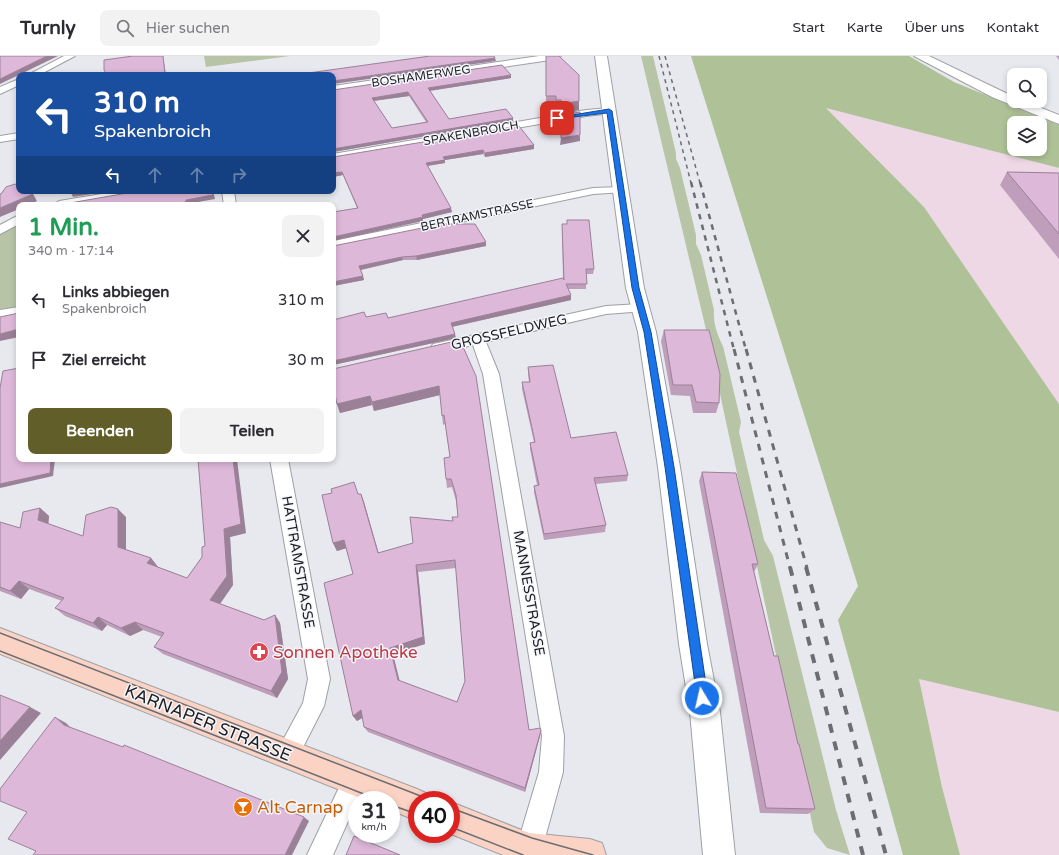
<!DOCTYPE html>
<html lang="de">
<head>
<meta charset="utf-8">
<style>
  :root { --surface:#fff; --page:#f2f2f3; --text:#2b2b33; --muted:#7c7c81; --line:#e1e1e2; --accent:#625e2a }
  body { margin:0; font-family:"Varela Round",sans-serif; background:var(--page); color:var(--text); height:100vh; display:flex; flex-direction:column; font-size:15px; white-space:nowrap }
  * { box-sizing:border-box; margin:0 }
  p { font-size:13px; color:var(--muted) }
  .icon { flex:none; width:22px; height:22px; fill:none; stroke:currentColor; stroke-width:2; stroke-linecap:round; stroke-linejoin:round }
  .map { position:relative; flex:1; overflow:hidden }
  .panel { position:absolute; left:16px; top:146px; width:320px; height:260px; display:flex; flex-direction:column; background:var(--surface); border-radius:8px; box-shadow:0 2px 6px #0003 }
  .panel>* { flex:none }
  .guide { position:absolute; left:16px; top:16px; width:320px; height:122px; border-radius:8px; box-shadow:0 2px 6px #0003; background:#1a4fa0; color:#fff; overflow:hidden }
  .controls { position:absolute; left:1007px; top:12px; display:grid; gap:8px }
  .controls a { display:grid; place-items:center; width:40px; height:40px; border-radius:8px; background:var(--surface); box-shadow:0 2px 6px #0003; font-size:20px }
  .speed { position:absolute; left:348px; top:735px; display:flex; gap:8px; font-size:20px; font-weight:700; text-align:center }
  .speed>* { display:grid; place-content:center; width:52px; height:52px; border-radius:50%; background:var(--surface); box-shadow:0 2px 6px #0003; line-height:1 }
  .speed small { font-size:10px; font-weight:400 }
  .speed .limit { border:6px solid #d22; background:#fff; color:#111 }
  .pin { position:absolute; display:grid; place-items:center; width:34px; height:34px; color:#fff; margin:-17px; border-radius:8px; box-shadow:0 2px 6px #0006 }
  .me { position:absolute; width:44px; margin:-22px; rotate:351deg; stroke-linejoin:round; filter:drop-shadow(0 0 3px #0008) }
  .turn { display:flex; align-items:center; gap:14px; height:84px; padding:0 12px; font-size:18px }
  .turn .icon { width:52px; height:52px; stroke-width:2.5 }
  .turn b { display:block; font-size:28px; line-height:34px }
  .lanes { display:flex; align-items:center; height:38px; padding:0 12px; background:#0003; justify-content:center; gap:20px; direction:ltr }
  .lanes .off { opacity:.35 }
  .round { display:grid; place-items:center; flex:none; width:42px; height:42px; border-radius:8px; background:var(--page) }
  .head { display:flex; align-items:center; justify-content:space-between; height:68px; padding:0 12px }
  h1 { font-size:24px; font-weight:700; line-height:30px; color:#1e9e55 }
  .action { display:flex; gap:8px; margin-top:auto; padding:8px 12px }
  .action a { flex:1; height:46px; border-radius:8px; background:var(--accent); color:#fff; font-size:16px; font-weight:700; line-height:46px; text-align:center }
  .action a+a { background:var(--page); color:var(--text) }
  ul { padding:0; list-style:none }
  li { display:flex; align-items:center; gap:12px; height:60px; padding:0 12px }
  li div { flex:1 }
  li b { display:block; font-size:15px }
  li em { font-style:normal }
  header { display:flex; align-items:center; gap:24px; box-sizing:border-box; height:56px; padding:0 20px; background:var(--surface); border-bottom:1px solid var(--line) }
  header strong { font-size:19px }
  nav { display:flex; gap:22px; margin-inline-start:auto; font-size:14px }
  .search { width:280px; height:36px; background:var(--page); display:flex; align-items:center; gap:10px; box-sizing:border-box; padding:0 14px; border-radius:8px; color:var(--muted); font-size:15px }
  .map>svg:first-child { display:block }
</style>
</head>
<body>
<header>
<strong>Turnly</strong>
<div class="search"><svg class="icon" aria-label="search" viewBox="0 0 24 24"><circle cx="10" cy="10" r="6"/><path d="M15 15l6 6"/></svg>Hier suchen</div>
<nav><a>Start</a><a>Karte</a><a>Über uns</a><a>Kontakt</a></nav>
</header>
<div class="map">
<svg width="1059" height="799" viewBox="0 0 1059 799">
  <rect width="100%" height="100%" fill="#e7e9ef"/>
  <!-- commercial -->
  <g fill="#eed8e5">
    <path d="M826,52L1059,112V348L924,151Z"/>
    <path d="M919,623L1059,656V799H960L942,731Z"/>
  </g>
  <!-- green -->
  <g fill="#b7c5a6">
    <path d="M204,0H290L206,11Z"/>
    <path d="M641,0H653L676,97V103L680,112L696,179V188L701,199L714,254C713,266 717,279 723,290L741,366L739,376L764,484L773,500L836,754L850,799L827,792L814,776L708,282Z"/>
    <path d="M19,163V255L0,258V174Z"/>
  </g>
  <!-- forest -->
  <path fill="#afc297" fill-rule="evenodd" d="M691,0H909L954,26L1059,69V112L826,52L924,151L1059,348V656L919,623L942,731L960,799H903L838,564L858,530ZM1014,67H1040V93H1014Z"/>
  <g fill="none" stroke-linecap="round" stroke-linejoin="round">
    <defs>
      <g id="minor">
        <path d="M64,0H75L39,19H28Z"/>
        <path d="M539,0H561L557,3L333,36V30Z"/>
        <path d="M19,23V29L0,38V31Z"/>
        <path d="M609,52L614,55L612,57L586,60L333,104V98L586,54Z"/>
        <path d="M19,77V83L0,86V80Z"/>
        <path d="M621,131L627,134L625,136L593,138L333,193V185L593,132Z"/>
        <path d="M120,135H146L140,138L79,149H53L59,145Z"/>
        <path d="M222,135H234L236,149H224Z"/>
        <path d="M19,159V168L0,178V169Z"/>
        <path d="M640,248L645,249L647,252L645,255L606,258L486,286L499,318L564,680L563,716L542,793L539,799H519L516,793L539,716L542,680L483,318L473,289L438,297L433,296L431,292L433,288L438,287L606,250Z"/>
        <path d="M19,251V259L0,262V254Z"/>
        <path d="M270,403H288L330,623L324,650L295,707L287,711L279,707L275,699L303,647L308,623Z"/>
        <path d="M354,713L362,717L366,725L333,799H307L346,717Z"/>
      </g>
      <g id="tertiary">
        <path d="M595,0H607L644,232L656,276L680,411L707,588L720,656L735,799H703L690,656L679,588L658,411L638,276L626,232Z"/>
        <path d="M914,0H929L1014,41V45H1024L1059,59V68L992,41Z"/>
      </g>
      <g id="secondary">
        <path d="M0,572L417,733L428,738L431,744H417V765L391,754V744H365L0,598Z"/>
        <path d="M451,746L529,777L590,783L602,787L606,799H503L451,778Z"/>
      </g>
    </defs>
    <!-- minor casing -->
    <use href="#minor" stroke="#9ea0a6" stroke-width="2"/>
    <!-- tertiary casing -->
    <use href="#tertiary" stroke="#9ea0a6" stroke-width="2"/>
    <!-- secondary casing -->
    <use href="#secondary" stroke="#9ea0a6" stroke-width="2"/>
    <!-- minor -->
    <use href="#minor" fill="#fff" fill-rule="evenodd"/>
    <!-- tertiary -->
    <use href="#tertiary" fill="#fff" fill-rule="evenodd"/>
    <!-- secondary -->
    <use href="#secondary" fill="#fad3c4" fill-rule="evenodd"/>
    <!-- tram -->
    <g stroke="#6c6d71" stroke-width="1.5">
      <path d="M0,577L431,744"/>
      <path d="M0,595L379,744"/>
      <path d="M391,749L417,758"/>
      <path d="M451,752L532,782L593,799"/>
      <path d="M451,771L523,799"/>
    </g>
    <!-- rail-far3 -->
    <g stroke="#6c6d71" stroke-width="1.5" stroke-dasharray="4 4" stroke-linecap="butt">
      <path d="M659,0L691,127"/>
      <path d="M665,0L700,127"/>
    </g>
    <!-- rail-far2 -->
    <g stroke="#6c6d71" stroke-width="2.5" stroke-dasharray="5.5 5.5" stroke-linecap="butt">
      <path d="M691,126L734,294"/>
      <path d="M700,126L746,294"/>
    </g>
    <!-- rail-far1 -->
    <g stroke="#6c6d71" stroke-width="3" stroke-dasharray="7 7" stroke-linecap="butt">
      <path d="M734,293L790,512"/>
      <path d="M746,293L807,512"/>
    </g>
    <!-- rail -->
    <g stroke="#6c6d71" stroke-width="4" stroke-dasharray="9 9" stroke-linecap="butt">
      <path d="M790,511L863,799"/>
      <path d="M806,511L886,799"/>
    </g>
  </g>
  <!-- wall -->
  <g fill="#be9ebb" fill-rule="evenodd">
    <path d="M546,0L579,54L561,57V52H556V48H546Z"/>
    <path d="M1056,0H1059V4Z"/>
    <path d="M511,19V22L430,35L449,63L513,65L333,96V34ZM409,40L426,66L392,72L374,45Z"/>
    <path d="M534,89V93L485,101L483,98L445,104V107L428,110L452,156L423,163V165L357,152L343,119L333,121V101Z"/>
    <path d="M1007,116L1059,117V203L1000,129Z"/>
    <path d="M562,172L594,213L593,218H586V233H568L571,244L452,271L456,282L333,309V264L366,261L388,262L563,223Z"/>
    <path d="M486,186V190L417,204H403L361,214L364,224L333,230V190Z"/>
    <path d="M664,274L719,347L716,357H693L690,340L671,339L661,285Z"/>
    <path d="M460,284L529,674H541L540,680L525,736L368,676L364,671L363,662L357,665L353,660V518L346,492L337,495L333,487L358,438H361L364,446L378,497L413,487L453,465L458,461L456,445L452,431L447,432L446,423L450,401L445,368L443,369L440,339L374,355L372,349L340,357L337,348ZM456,512L465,625L457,646L399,625L393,598L425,588L418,516Z"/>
    <path d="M528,311L571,382L628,419L627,425L596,428L606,469L605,476L544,484L534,436V430L537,429L530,393V387L534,386L522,333V326H529L528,318Z"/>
    <path d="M198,403L246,477L230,481L233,529L220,548L264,564L275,559L280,567L288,623L277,642L163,598L154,591L162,581L143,574L130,580L107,569L102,575L65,560L55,552L62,545L29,533L21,543L0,535V466L20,472L40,452L49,460L48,468L83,480L126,461V494L151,502L158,511L187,522L202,501L205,490Z"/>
    <path d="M702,416L758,508L754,516L774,600L798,688L815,753L808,758L760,757L699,425Z"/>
  </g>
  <!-- shaded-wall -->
  <g fill="#9b8198">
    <path d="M47,0H58L0,28V23Z"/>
    <path d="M163,0L166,19H165Z"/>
    <path d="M495,2L496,5L333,28V25Z"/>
    <path d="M511,19V22L428,35V32Z"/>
    <path d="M408,36L409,40L372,45V42Z"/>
    <path d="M579,45V54L561,57V48Z"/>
    <path d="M513,62V65L333,96V93Z"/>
    <path d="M580,79V85L560,89L561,82Z"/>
    <path d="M534,89V93L485,101V97Z"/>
    <path d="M483,94V98L445,104V107L426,110V107L443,101Z"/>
    <path d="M342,116L343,119L333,121V117Z"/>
    <path d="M85,135H111L73,141L71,137Z"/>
    <path d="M212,135H213L215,143L187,148L188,149H169Z"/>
    <path d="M243,135H257L244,137Z"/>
    <path d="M33,138L37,145L29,149H19V153L0,161V152Z"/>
    <path d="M451,152L452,156L423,163L422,159Z"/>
    <path d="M423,161V165L333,185V181Z"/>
    <path d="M486,186V190L417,204L416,200Z"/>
    <path d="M402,201L403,204L360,214L359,210Z"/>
    <path d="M363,220L364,224L333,230V226Z"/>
    <path d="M571,239V244L451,271V267Z"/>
    <path d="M19,273V281L0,285V278Z"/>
    <path d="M455,278L456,282L333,309V305Z"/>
    <path d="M439,330L440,339L374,355L372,346Z"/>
    <path d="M370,340L372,349L340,357L337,348Z"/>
    <path d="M51,403H55L53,420L0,432V428Z"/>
    <path d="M233,403H237L246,477L230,481L233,529L217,552L210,544L224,473Z"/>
    <path d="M361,438L364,446L381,505L378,497Z"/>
    <path d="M40,452L49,460L48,473L38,464Z"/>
    <path d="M118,453L126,461V500L118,491Z"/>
    <path d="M344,484L347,492L337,495L333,487Z"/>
    <path d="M151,502L158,511L155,515L147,507Z"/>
    <path d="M416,509L418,516L425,588L393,598L401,630L398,624L390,592Z"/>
    <path d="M19,525L29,533L21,543L10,535Z"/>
    <path d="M275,559L280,567L288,623L277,642L271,635Z"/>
    <path d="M98,561L107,569L102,575L93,567Z"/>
    <path d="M135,566L143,574L130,580L121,572Z"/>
    <path d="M30,651L41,657L0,704V685Z"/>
    <path d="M361,654L365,660L357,665L353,660Z"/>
    <path d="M55,661L66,667L74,675L64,669Z"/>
    <path d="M541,674L540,680L525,736V732Z"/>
    <path d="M304,761L309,765L292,799H285Z"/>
  </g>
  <!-- building -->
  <g fill="#ddb8d9" stroke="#9b8198" fill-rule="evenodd">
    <path d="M0,0H47L0,23Z"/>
    <path d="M133,0H163L165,19H107L104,14V4Z"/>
    <path d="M430,0H494L495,2L333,25V19H294Z"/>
    <path d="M546,0H559L579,19V45L561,48V44H556V40H546Z"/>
    <path d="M502,9L511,19L428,32L449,63L506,53L513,62L333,93V34ZM408,36L428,66L392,72L372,42Z"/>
    <path d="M580,56V79L561,82V59Z"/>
    <path d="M519,70L534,89L485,97L483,94L443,101L445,104L426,107L451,152L422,159L423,161L333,181V156L358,152L342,116L333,117V101Z"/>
    <path d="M1007,116L1059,117V178Z"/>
    <path d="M15,128L19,130V135H27L33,138L0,152V138H1L6,131Z"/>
    <path d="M71,135H85L71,137Z"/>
    <path d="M139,135H212L213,139L186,144V146L169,149H70V147Z"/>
    <path d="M567,164H589L594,213H586L587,228H566L571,239L451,267L455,278L333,305V264L364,256L366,261L386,257L388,262L563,222L564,224L562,168H567Z"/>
    <path d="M442,168H475L486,186L416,200L402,201L359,210L363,220L333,226V190Z"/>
    <path d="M19,257V273L0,278V261Z"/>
    <path d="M664,274H709L720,318L719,347L696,346L692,329H673Z"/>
    <path d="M460,284L476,320L529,674L540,672L541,674L525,732L364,671L361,654L353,660L324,527L353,518L344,484L333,487L322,439L332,437L331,433L354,426L358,438H361L378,497L413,487L410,461L453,465L452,461H458L456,439L451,423H446L444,402L450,401L444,359L442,360L439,330L372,346L370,340L337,348L333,330V313ZM455,504L465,625L457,646L398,624L390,592L423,581L416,509Z"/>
    <path d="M553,309L571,382L616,376L628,419L594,422L606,469L544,478L534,430L539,429L530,387L535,386L522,326H530L528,311Z"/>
    <path d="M19,312V403H51L50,417L0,428V332L3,315Z"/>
    <path d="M198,403H233L241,468L224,473L227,520L210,544L264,564L275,559L282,616L271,635L154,591L164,577L135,566L121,572L98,561L93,567L55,552L64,542L19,525L10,535L0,531V466L20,472L23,456L40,452L38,464L83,480L86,459L111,451L118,453V491L151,502L147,507L187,522L202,501V491L205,490Z"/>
    <path d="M702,416L736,417L758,508H752L774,600H778L798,688H799L815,753L766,752Z"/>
    <path d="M0,639L30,651L0,685Z"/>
    <path d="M55,661L64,669L123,691L124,689L304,761L285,799H33L36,795L8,783L27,756L0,745V733Z"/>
    <path d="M354,780L400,799H346Z"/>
  </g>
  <!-- route -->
  <path fill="#1a73e8" stroke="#114b97" d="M609,53L612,55L639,232L651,276L674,411L708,642L707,646L702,648L698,646L697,642L665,411L644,276L632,232L607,57L557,63L554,62Z"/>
  <!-- icons -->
  <defs>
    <symbol id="pharmacy-disc" viewBox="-11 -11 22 22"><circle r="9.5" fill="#e0444e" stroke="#f4f6fc"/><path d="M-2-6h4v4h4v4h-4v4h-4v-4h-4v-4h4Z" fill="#fff"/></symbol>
    <symbol id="bar-disc" viewBox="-11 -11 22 22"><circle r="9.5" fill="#e8710a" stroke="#f4f6fc"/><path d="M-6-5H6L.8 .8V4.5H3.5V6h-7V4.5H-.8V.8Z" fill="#fff"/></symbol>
  </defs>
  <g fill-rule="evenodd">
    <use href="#pharmacy-disc" x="248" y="585" width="22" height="22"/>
    <use href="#bar-disc" x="232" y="740" width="22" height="22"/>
  </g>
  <g text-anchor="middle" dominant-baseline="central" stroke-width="3" stroke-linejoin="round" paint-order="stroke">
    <!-- far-street labels -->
    <g font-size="12" fill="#1d1e20" stroke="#f4f6fc">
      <text transform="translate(421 20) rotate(-8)">BOSHAMERWEG</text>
      <text transform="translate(471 77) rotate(-10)">SPAKENBROICH</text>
      <text transform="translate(477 159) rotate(-12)">BERTRAMSTRASSE</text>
    </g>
    <!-- street labels -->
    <g font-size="14" fill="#1d1e20" stroke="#f4f6fc">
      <text transform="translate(509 276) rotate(-13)">GROSSFELDWEG</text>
      <text transform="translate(298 506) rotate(80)">HATTRAMSTRASSE</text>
      <text transform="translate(529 537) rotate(80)">MANNESSTRASSE</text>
    </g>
    <!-- near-health labels -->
    <g font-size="17" fill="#be3a42" stroke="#f4f6fc" text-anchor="start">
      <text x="273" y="596">Sonnen Apotheke</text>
    </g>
    <!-- near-street labels -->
    <g font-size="17" fill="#1d1e20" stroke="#f4f6fc">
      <text transform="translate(208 667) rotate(22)">KARNAPER STRASSE</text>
    </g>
    <!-- near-food labels -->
    <g font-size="17" fill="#c56008" stroke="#f4f6fc" text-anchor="start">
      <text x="257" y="751">Alt Carnap</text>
    </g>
  </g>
</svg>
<div class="controls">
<a><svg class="icon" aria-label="search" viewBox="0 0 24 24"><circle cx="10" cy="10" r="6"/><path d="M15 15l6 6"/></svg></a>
<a><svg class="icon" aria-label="layers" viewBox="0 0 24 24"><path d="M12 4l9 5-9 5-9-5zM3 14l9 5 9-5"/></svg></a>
</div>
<div class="speed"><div>31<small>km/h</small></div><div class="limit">40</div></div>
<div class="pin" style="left:557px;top:62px;background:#d93025"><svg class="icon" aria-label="arrive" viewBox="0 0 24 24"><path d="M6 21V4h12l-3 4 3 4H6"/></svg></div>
<svg class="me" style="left:702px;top:642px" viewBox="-20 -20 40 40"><circle r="17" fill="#1a73e8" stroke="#fff" stroke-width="3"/><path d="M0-11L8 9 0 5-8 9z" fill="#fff"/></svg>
<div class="guide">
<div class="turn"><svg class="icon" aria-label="left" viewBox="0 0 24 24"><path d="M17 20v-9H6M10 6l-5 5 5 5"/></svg><div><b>310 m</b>Spakenbroich</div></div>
<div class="lanes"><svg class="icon" aria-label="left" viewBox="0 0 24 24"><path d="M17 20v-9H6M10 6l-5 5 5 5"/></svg><svg class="icon off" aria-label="ahead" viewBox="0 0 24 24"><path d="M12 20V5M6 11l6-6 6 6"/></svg><svg class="icon off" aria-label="ahead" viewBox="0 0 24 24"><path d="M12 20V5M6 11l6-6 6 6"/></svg><svg class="icon off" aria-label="right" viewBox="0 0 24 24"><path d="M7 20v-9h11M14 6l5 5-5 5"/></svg></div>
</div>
<section class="panel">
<div class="head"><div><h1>1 Min.</h1><p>340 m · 17:14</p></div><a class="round"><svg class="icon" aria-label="close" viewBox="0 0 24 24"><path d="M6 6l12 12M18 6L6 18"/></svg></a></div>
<ul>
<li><svg class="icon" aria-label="left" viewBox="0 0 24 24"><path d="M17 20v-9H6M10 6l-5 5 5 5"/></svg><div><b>Links abbiegen</b><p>Spakenbroich</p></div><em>310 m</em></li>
<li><svg class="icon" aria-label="arrive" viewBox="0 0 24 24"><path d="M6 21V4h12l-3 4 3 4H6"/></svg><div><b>Ziel erreicht</b></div><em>30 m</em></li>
</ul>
<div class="action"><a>Beenden</a><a>Teilen</a></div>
</section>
</div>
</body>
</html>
